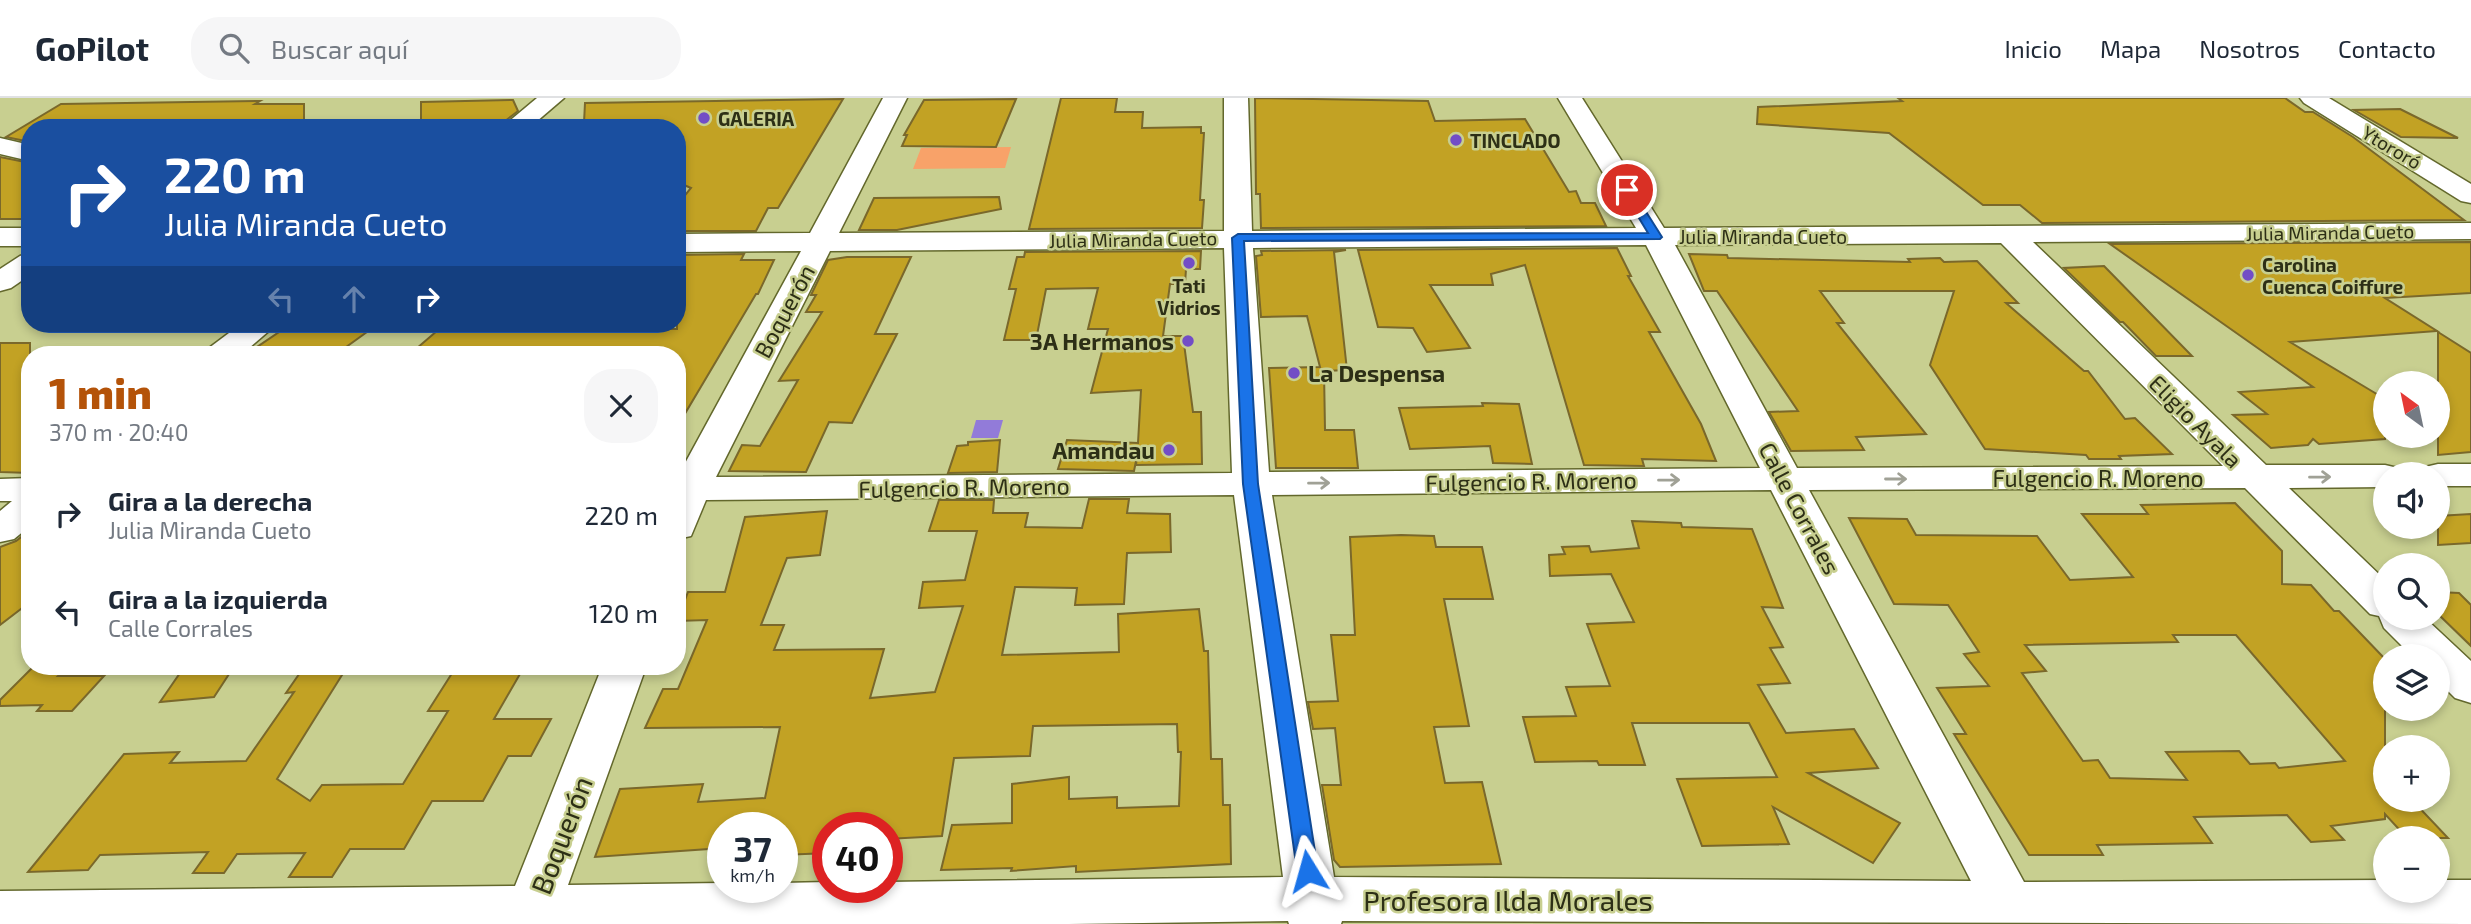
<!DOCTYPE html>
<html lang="es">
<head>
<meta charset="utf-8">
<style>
  :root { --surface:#fff; --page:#f6f6f7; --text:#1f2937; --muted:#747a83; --line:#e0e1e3; --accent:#b45309 }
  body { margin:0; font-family:"Exo 2",sans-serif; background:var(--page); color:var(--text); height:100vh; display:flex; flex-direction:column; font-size:26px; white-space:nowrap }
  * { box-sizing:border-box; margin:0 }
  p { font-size:23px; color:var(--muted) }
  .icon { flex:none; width:38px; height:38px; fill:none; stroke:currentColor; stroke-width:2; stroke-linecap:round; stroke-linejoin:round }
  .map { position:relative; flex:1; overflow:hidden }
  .details { position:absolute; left:21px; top:248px; width:665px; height:329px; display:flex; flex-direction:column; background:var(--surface); border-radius:28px; box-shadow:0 4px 10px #0003 }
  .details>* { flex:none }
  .hud { position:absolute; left:21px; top:21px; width:665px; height:214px; border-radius:28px; box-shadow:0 4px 10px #0003; background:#1a4fa0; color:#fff; overflow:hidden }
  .needle { width:46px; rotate:327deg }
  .controls { position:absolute; left:2373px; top:273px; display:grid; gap:14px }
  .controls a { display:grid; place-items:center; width:77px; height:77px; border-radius:50%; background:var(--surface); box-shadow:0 4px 10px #0003; font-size:35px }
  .speed { position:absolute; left:707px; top:714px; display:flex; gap:14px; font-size:35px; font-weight:700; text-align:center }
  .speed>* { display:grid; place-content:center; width:91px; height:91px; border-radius:50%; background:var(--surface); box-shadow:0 4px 10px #0003; line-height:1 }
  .speed small { font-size:18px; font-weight:400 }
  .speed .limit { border:10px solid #d22; background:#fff; color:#111 }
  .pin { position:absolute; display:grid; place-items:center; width:60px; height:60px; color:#fff; margin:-30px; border:4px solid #fff; border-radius:50%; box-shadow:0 2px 7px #0007 }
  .me { position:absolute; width:77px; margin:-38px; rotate:352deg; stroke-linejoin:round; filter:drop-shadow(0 0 5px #0008) }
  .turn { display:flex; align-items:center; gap:24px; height:147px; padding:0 28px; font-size:32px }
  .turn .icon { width:91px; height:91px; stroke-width:2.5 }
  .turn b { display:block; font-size:49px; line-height:60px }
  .lanes { display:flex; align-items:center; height:66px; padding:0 28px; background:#0003; justify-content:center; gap:35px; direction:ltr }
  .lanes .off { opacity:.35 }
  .round { display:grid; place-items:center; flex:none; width:74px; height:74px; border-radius:28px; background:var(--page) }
  .summary { display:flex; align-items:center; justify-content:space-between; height:119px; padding:0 28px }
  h1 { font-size:42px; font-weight:800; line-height:52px; color:var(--accent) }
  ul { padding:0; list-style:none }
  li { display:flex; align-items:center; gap:21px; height:98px; padding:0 28px }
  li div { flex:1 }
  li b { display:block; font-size:26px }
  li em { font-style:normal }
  header { display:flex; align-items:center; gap:42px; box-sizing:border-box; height:98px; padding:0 35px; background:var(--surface); border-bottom:2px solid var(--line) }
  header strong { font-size:33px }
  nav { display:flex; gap:38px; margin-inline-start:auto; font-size:24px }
  .search { width:490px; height:63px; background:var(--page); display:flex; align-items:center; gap:18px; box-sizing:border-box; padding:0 24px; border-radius:28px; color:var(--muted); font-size:26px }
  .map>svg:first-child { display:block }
</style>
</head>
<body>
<header>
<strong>GoPilot</strong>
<div class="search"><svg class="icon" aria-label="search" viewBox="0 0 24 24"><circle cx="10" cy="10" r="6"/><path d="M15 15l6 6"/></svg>Buscar aquí</div>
<nav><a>Inicio</a><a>Mapa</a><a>Nosotros</a><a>Contacto</a></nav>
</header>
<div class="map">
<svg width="2471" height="826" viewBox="0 0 2471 826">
  <rect width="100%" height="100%" fill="#c8cf90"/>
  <!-- green -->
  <path fill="#f8a269" d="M1011,49L1005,70L913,71L921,50Z"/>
  <!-- water -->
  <path fill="#927bd9" d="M976,322H1003L998,340H971Z"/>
  <!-- building -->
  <g fill="#c2a224" stroke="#7a682b" stroke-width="2" fill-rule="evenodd">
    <path d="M1061,0H1117L1115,14H1143L1142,30L1201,29V35H1204L1200,102H1204L1202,130L1029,131Z"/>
    <path d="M1255,0L1428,3L1435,23L1525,21L1569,94L1576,93L1581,105H1595L1606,128L1261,130L1260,96H1256Z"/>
    <path d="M1898,0H2285L2305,14H2313L2353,39L2464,122L2042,125L2020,107H1983L1889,35L1757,26L1758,9L1902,3Z"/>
    <path d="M843,1L778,110H768L756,133H677V107L691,90L677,84V30L584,25L585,5Z"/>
    <path d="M1016,1L996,49L902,48L907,37H904L924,2Z"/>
    <path d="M513,2L518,13L500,27L421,26V4Z"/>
    <path d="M260,3L255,6H304V30H30V44L6,39L61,6Z"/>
    <path d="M2400,11L2458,40L2401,39L2354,12Z"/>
    <path d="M0,59L30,65V121H0Z"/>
    <path d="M999,99L1001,111L897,132H859L874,100Z"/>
    <path d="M2471,144V195L2385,200L2437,233L2290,244L2385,301V341L2319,346L2313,341L2308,347L2271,350L2233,317L2267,316L2239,294L2313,289L2110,146Z"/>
    <path d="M1617,150L1631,178H1628L1660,234H1649L1701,326L1716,363L1642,361L1644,368L1584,367L1525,167L1491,176L1493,187H1430L1470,250L1427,254L1413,230L1378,229L1358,152Z"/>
    <path d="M1346,152L1334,154L1347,272L1324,273L1325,332H1354L1358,370H1276L1269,270L1320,269L1307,218L1261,219L1256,158L1262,157L1261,153Z"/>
    <path d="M1201,153L1200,171H1186L1185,186H1170L1163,238H1183L1193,314H1201L1202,366L1136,367L1137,358L1134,373L1058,371L1067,342L1138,345L1141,292L1091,295L1108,231H1088L1098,190L1046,191L1036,242H1004L1016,191H1009L1017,159H1024L1025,154Z"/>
    <path d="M744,156L741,162H774L758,196H756L677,329V257H409L445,226H603L600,231H677V157Z"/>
    <path d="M1689,156L1727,157L1728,160L1910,164L1908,161L1940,160L1944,164L1977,163L2018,205H2006L2084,273H2088L2125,321L2135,320L2172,356L2119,358L2121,361H2089L2086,357L1985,351L1930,267L1954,193H1820L1844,225H1837L1926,336L1856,339L1864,352L1791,353L1769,314L1798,313L1717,193H1704Z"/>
    <path d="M847,159H911L875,236H897L852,325L829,324L806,374L729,373L742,347L760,348L798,282L779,283L822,214H806L816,197H811L828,162Z"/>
    <path d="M2104,168L2192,258H2156L2123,224H2120L2064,170Z"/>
    <path d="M291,226H378L335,257H245Z"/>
    <path d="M2438,234L2471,255V354L2438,357Z"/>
    <path d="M0,245H30V375L0,374Z"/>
    <path d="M1482,305L1519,306L1532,366L1493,365L1490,348L1410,351L1399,310L1483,308Z"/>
    <path d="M1000,342L997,374L948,375L957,348L968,347V344Z"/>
    <path d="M1089,401H1129L1127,415L1170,416L1171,454L1127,455L1124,506L1075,507L1077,490L1015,489L1002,557L1119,554L1118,516L1199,511L1204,553H1208L1211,661H1222L1223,707H1230L1231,766L1076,774V768L1011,773L1012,770L941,772L952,727L1012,725V686L1069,679V701L1117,699V710L1179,708L1181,654H1178L1177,626L1033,628L1030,658L954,660L942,738L887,741V730H828V755L782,757V730H723V750L595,759L620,691L703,686L698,704L765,700L780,629L645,630L663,591H678L707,522L677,523L688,494H725L745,419L827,413L820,457L787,460L761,527H784L774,552L884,551L870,600L935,594L963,508L919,510L923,484L965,482L977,433H929L939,402H994L993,415H1028L1025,429L1082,430Z"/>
    <path d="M2235,405L2282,453V486L2311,487L2334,513H2339L2385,561V702H2412L2448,740H2407L2385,716V721L2331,728L2344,742L2311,744L2287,717L2194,719L2212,745L2097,747L2103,757H2029L1954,636H1966L1937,590L1989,588L1964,556L1979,554L1948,507L1894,506L1849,420L1907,421L1916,437L2037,438L2070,482L2133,479L2082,416H2148L2141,407ZM2173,537H2236L2345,663L2279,670L2275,665L2250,666L2239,653L2166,654L2187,682L2110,680L2098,662L2083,663L2022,575L2046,573L2025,547L2178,544Z"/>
    <path d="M2471,416V445L2438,447V418Z"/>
    <path d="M1632,423L1681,425L1682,429L1752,431L1783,510L1762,509L1783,549L1770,550L1790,585L1758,587L1786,635L1854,631L1878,670L1808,675L1900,725L1873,765L1773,709L1789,746L1702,748L1677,681L1777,679L1749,625H1632L1645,667H1599L1597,663L1535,664L1523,619L1576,618L1566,589L1610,588L1587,526L1634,524L1611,476L1550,478L1549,457L1565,456L1562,449L1589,448L1591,454L1639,450Z"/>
    <path d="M30,432V504L0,527V449L16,443Z"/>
    <path d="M1401,437L1434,438L1436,449H1482L1493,501H1444L1469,628L1434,629L1445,685L1482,684L1501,766L1340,769L1334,762L1322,687H1341L1335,630L1313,631L1308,604L1338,603L1331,537H1355L1350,439Z"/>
    <path d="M2438,494L2459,495L2471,507V548L2438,516Z"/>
    <path d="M33,569H67L58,578H104L72,613H37L42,607L0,608V602Z"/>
    <path d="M304,569H347L277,681L310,703L322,687L403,686L448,613H428L456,569H524L494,621H551L531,658H508L483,703H432L404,751H350L332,779H289L305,755L237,756L224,775H193L208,754L100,757L88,772L28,774L124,656L179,654L170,665L246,663L294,594L286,595Z"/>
    <path d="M233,570L214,599L160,604L180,575Z"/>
  </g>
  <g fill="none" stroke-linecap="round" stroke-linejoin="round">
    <defs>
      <g id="minor">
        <path d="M537,0H564L529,30H501Z"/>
        <path d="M883,0H907L839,135L1224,133V0H1248L1252,133L1636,130L1558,0H1582L1664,130L2471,125V141L2033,144L2266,367H2385L2398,370L2402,376H2385V389L2289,390L2385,482V520H2425L2471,563V605L2455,600L2438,583V558H2412L2384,530L2379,518L2370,516L2245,390L1809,392L2024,784L2385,782V793H2438V782H2471V826L1342,823L1341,826H1289L1288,823L1069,826H0V793L515,788L602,569H646L568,787L723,785V789H782V785L828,784V789H887V784L1283,779L1234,397L706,402L691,438L677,441V380L801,153L677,154V136L810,135ZM2001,145L2223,368L1797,370L1675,147ZM1646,147L1760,370L1269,374L1253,150ZM1224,150L1232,375L716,379L830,153ZM1771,392L1971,783L1334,779L1272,397Z"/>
        <path d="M2300,0H2329L2471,86V105L2461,103L2304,5Z"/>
        <path d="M0,40L30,47V63L0,56Z"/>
        <rect x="0" y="130" width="30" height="18"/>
        <path d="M30,155V177L11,190L0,193V171L20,158Z"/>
        <path d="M241,226H277L241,257H205L209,250Z"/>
        <path d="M2438,366H2471V388H2438V376H2420L2425,369Z"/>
        <path d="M30,380V428L14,441L0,444V413L12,403H0V381Z"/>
      </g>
    </defs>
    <!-- minor casing -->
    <use href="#minor" stroke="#63682c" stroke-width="3"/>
    <!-- minor -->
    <use href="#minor" fill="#fff" fill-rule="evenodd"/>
  </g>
  <!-- one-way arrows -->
  <defs><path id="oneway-shaft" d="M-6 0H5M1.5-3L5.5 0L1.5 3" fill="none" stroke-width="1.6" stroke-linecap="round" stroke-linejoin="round" transform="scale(1.75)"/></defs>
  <g stroke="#a0a196">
    <use href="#oneway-shaft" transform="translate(2320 379) rotate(-1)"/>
    <use href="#oneway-shaft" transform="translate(1896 381)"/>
    <use href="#oneway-shaft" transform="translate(1669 382) rotate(-1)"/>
    <use href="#oneway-shaft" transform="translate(1319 385) rotate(-1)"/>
  </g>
  <!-- route -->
  <path fill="#1a73e8" stroke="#114b97" stroke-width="2" d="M1623,90H1631L1662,139L1660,141L1244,143L1258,386L1318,773L1315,779L1308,782L1300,779L1297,773L1243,386L1232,140L1238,136L1648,135L1622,92Z"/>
  <!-- markers -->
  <g fill="#724dc6" stroke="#c8cf90" stroke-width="2.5">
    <circle cx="704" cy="20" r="7"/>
    <circle cx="1456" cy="42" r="7"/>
    <circle cx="1189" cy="165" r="7"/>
    <circle cx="2248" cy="177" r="7"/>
    <circle cx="1188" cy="243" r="7"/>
    <circle cx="1294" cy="275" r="7"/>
    <circle cx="1169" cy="352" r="7"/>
  </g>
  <g text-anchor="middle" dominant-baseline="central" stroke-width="5" stroke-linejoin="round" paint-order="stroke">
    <!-- far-poi labels -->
    <g font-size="19" font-weight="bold" fill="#2d2f16" stroke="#c8cf90" text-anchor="start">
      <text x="718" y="20">GALERIA</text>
      <text x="1470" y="42">TINCLADO</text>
      <text x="2262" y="166">Carolina<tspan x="2262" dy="22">Cuenca Coiffure</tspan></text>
      <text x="1189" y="187" text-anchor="middle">Tati<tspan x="1189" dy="22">Vidrios</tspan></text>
    </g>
    <!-- far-street labels -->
    <g font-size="19" fill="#2d2f16" stroke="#c8cf90">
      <text transform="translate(2392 49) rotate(31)">Ytororó</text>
      <text transform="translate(2330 134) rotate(-1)">Julia Miranda Cueto</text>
      <text x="1763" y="138">Julia Miranda Cueto</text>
      <text transform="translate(1133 141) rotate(-1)">Julia Miranda Cueto</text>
    </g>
    <!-- street labels -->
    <g font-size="23" fill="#2d2f16" stroke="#c8cf90">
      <text transform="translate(784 213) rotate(-62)">Boquerón</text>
      <text transform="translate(2196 323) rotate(45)">Eligio Ayala</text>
      <text x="2098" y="380">Fulgencio R. Moreno</text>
      <text transform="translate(1531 383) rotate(-1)">Fulgencio R. Moreno</text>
      <text transform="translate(964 389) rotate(-1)">Fulgencio R. Moreno</text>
      <text transform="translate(1800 410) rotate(62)">Calle Corrales</text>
    </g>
    <!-- poi labels -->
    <g font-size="23" font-weight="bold" fill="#2d2f16" stroke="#c8cf90" text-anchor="end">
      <text x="1174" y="243">3A Hermanos</text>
      <text x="1308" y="275" text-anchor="start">La Despensa</text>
      <text x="1155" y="352">Amandau</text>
    </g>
    <!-- near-street labels -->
    <g font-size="28" fill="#2d2f16" stroke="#c8cf90">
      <text transform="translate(561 737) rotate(-69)">Boquerón</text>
      <text x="1508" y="802">Profesora Ilda Morales</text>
    </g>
  </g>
</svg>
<div class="controls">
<a><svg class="needle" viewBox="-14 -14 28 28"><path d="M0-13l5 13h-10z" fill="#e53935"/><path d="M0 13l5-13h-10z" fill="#747a83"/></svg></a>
<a><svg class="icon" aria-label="sound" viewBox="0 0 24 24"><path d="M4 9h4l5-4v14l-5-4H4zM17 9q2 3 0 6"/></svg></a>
<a><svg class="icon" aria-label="search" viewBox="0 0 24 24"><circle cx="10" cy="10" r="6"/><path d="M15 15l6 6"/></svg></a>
<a><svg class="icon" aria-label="layers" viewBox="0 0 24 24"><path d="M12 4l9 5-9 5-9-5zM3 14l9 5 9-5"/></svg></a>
<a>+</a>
<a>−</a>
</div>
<div class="speed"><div>37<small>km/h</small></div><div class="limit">40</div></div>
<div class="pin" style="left:1627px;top:92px;background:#d93025"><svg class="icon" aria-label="arrive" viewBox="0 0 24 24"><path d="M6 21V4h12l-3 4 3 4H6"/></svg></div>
<svg class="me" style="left:1308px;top:773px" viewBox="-20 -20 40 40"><path d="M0-17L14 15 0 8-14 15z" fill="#1a73e8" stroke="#fff" stroke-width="4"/></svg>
<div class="hud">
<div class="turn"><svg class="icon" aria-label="right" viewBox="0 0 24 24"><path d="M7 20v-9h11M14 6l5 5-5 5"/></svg><div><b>220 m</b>Julia Miranda Cueto</div></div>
<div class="lanes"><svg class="icon off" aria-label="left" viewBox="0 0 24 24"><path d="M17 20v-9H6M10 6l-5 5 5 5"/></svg><svg class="icon off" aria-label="ahead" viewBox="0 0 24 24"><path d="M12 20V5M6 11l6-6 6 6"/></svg><svg class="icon" aria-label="right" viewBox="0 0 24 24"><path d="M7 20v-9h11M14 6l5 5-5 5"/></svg></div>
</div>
<section class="details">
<div class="summary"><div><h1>1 min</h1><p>370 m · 20:40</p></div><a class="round"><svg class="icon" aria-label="close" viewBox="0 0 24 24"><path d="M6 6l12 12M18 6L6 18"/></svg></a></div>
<ul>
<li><svg class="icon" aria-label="right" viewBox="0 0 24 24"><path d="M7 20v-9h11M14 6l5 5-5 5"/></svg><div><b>Gira a la derecha</b><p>Julia Miranda Cueto</p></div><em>220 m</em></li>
<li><svg class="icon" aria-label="left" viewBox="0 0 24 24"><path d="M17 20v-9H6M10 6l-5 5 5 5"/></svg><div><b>Gira a la izquierda</b><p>Calle Corrales</p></div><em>120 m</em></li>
</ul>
</section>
</div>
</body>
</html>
